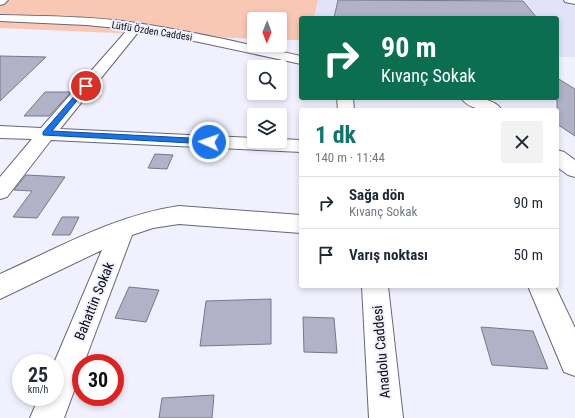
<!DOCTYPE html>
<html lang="tr">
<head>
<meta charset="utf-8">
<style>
  :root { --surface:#fff; --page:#f2f2f3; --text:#1f2937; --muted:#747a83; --line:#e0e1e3; --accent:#0f766e }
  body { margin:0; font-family:"Roboto Condensed",sans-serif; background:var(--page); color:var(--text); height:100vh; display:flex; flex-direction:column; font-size:15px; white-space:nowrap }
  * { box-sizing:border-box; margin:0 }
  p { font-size:13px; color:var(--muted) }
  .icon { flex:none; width:22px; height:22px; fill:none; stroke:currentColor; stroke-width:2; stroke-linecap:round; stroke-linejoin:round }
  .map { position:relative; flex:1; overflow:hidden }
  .sheet { position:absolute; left:299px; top:108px; width:260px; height:180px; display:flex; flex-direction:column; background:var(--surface); border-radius:4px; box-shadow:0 2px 6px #0003 }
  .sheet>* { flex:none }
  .top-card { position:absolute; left:299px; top:16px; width:260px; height:84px; border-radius:4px; box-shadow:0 2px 6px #0003; background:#0b6e4f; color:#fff; overflow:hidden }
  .needle { width:26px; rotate:181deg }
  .controls { position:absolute; left:247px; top:12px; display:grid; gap:8px }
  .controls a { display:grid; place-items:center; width:40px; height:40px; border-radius:4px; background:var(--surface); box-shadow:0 2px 6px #0003; font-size:20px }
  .speed { position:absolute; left:12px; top:354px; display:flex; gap:8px; font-size:20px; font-weight:700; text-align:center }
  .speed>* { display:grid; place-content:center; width:52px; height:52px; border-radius:50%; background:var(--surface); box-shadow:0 2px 6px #0003; line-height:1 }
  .speed small { font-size:10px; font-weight:400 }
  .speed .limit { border:6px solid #d22; background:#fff; color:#111 }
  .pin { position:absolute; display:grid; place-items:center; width:34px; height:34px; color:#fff; margin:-17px; border:2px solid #fff; border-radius:50%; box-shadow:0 1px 4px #0007 }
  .me { position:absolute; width:44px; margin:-22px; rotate:273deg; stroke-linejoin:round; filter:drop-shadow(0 0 3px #0008) }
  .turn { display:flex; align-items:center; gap:14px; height:84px; padding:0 16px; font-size:18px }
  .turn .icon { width:52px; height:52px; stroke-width:2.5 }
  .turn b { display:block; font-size:28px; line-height:34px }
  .round { display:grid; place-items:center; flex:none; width:42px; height:42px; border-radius:4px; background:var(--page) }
  .head { display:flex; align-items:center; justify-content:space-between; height:68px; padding:0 16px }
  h1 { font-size:24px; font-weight:700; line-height:30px; color:var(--accent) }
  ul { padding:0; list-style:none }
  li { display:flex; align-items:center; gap:12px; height:52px; padding:0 16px; border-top:1px solid var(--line) }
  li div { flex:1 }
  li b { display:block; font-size:15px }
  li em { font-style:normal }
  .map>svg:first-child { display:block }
</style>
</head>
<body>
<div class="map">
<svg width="575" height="418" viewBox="0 0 575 418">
  <rect width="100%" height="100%" fill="#f0f0fe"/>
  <!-- built -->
  <path fill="#e2e3fb" d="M318,0H575V57H557V18H314Z"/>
  <!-- green -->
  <path fill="#f8c8b4" d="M8,0H318L314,18H301V40H280V19H254V39L0,28V5Z"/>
  <!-- building -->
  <g fill="#b1b1c7" stroke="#77788c">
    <path d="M338,0L523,1L537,18H334Z"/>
    <path d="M0,56L46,57L0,101Z"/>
    <path d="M557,78L575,89V136L557,124Z"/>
    <path d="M45,92H71L49,116H24Z"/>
    <path d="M155,154L173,155L167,169L148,168Z"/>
    <path d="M26,175L65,177L37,218L13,217L32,191L14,190Z"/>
    <path d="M62,217H79L70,235H52Z"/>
    <path d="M129,287L159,290L146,322L115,318Z"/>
    <path d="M271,299V344L200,346L206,301Z"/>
    <path d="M303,317L334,318L337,353L304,352Z"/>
    <path d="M481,327L533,331L548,369L492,365Z"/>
    <path d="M214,395L212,418H159L162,398Z"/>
  </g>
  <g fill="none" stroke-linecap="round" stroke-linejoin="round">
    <defs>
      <g id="minor">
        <path d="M0,0H8L4,4L0,5Z"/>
        <path d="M564,0H575V4L565,2Z"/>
        <path d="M0,15C41,16 81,16 122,21C182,29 242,43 301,56V64L199,42L139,31L60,129L254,138V141H280V139L301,140V152L51,140L7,197L0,199V177L32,139L0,138V126L41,128L128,29L86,25L0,21Z"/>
        <path d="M337,98H353L354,110H338Z"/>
        <path d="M461,98C475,98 493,97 502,110C488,110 470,111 461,98Z"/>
        <path d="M557,150L564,152L575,160V177L568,175L557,167Z"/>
        <path d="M179,206L301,215V233L179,224L153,228L132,235L84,363H81V372L64,418H30L39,397H55V363H54L102,250L0,299V274C58,248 116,215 179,206Z"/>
        <path d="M362,286H388L403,418H369Z"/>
        <path d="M528,286H555L575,328V376L564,372Z"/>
      </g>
    </defs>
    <!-- minor casing -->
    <use href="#minor" stroke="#67677b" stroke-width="2"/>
    <!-- minor -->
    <use href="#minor" fill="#fff" fill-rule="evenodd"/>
  </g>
  <!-- route -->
  <path fill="#1a73e8" stroke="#114b97" d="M84,85L89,86L52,131L209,139L213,142L209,144L43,135V132Z"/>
  <g text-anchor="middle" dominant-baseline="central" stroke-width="4" stroke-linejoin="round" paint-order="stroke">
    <!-- far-street labels -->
    <g font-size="10" fill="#0c0c13" stroke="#f0f0fe">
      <text transform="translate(152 31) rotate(9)">Lütfü Özden Caddesi</text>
    </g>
    <!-- near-street labels -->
    <g font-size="14" fill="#0c0c13" stroke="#f0f0fe">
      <text transform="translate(94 301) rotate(-68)">Bahattin Sokak</text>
      <text transform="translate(381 352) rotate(-95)">Anadolu Caddesi</text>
    </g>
  </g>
</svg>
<div class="controls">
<a><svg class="needle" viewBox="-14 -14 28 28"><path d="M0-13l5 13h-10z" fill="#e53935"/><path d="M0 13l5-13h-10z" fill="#747a83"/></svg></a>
<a><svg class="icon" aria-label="search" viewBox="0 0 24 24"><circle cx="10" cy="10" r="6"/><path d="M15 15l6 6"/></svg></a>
<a><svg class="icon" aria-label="layers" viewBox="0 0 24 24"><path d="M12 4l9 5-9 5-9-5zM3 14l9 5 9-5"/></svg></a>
</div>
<div class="speed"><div>25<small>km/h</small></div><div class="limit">30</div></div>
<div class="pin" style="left:86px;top:86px;background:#d93025"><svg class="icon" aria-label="arrive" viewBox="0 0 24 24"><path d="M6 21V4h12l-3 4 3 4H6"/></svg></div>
<svg class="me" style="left:209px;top:142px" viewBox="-20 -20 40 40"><circle r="17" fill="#1a73e8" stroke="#fff" stroke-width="3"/><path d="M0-11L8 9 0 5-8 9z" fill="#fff"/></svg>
<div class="top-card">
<div class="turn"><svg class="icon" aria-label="right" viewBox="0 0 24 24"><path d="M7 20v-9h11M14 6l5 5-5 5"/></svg><div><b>90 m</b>Kıvanç Sokak</div></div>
</div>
<section class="sheet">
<div class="head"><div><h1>1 dk</h1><p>140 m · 11:44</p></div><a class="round"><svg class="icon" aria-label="close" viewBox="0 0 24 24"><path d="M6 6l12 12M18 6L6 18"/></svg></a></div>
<ul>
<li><svg class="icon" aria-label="right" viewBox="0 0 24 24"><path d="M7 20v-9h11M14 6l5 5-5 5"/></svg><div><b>Sağa dön</b><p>Kıvanç Sokak</p></div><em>90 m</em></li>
<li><svg class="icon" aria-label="arrive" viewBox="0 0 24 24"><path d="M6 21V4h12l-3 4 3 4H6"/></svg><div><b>Varış noktası</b></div><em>50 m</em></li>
</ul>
</section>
</div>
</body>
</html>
